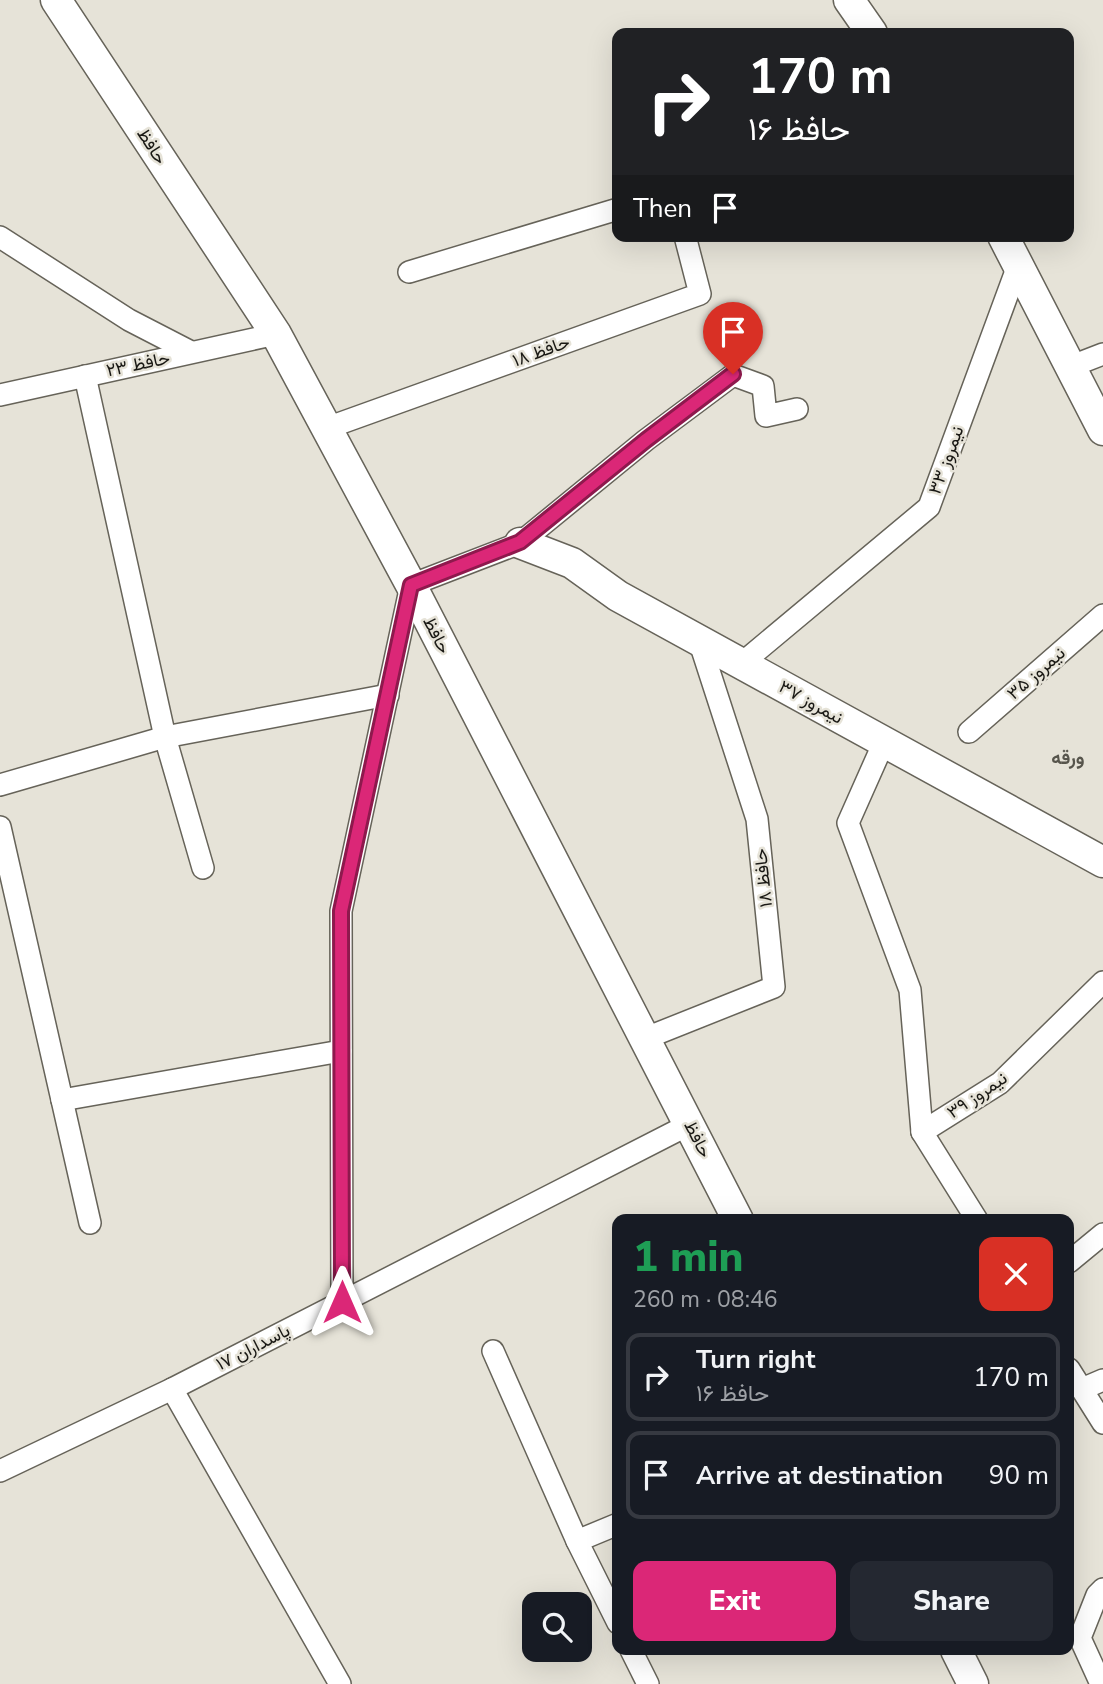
<!DOCTYPE html>
<html lang="en">
<head>
<meta charset="utf-8">
<style>
  :root { --surface:#171b24; --page:#242831; --text:#f1f3f6; --muted:#9ea1a6; --line:#363941; --accent:#db2777 }
  body { margin:0; font-family:"Nunito Sans",Vazirmatn,sans-serif; background:var(--page); color:var(--text); height:100vh; display:flex; flex-direction:column; font-size:26px; white-space:nowrap }
  * { box-sizing:border-box; margin:0 }
  p { font-size:23px; color:var(--muted) }
  .icon { flex:none; width:38px; height:38px; fill:none; stroke:currentColor; stroke-width:2; stroke-linecap:round; stroke-linejoin:round }
  .map { position:relative; flex:1; overflow:hidden }
  .side { position:absolute; left:612px; top:1214px; width:462px; height:441px; display:flex; flex-direction:column; background:var(--surface); border-radius:14px; box-shadow:0 7px 28px #0002 }
  .side>* { flex:none }
  .banner { position:absolute; left:612px; top:28px; width:462px; height:214px; border-radius:14px; box-shadow:0 7px 28px #0002; background:#202124; color:#fff; overflow:hidden }
  .tools { position:absolute; left:522px; top:1592px; display:grid; gap:14px }
  .tools a { display:grid; place-items:center; width:70px; height:70px; border-radius:14px; background:var(--surface); box-shadow:0 7px 28px #0002; font-size:35px }
  .pin { position:absolute; display:grid; place-items:center; width:60px; height:60px; color:#fff; margin:-72px -30px; border-radius:50% 50% 50% 0; rotate:-45deg; box-shadow:0 0 7px #0007 }
  .pin .icon { rotate:45deg }
  .me { position:absolute; width:77px; margin:-38px; rotate:0deg; stroke-linejoin:round; filter:drop-shadow(0 0 5px #0008) }
  .turn { display:flex; align-items:center; gap:24px; height:147px; padding:0 21px; font-size:32px }
  .turn .icon { width:91px; height:91px; stroke-width:2.5 }
  .turn b { display:block; font-size:49px; line-height:60px }
  .then { display:flex; align-items:center; height:66px; padding:0 21px; background:#0003; gap:14px; font-size:26px }
  .round { display:grid; place-items:center; flex:none; width:74px; height:74px; border-radius:14px; background:var(--page) }
  .overview { display:flex; align-items:center; justify-content:space-between; height:119px; padding:0 21px }
  h1 { font-size:42px; font-weight:800; line-height:52px; color:#1e9e55 }
  .action { display:flex; gap:14px; margin-top:auto; padding:14px 21px }
  .action a { flex:1; height:80px; border-radius:14px; background:var(--accent); color:#fff; font-size:28px; font-weight:800; line-height:80px; text-align:center }
  .action a+a { background:var(--page); color:var(--text) }
  ul { padding:0; list-style:none }
  li { display:flex; align-items:center; gap:21px; height:88px; margin:0 14px 10px; padding:0 7px; border:4px solid var(--line); border-radius:14px }
  li div { flex:1 }
  li b { display:block; font-size:26px }
  li em { font-style:normal }
  .map>svg:first-child { display:block }
</style>
</head>
<body>
<div class="map">
<svg width="1103" height="1684" viewBox="0 0 1103 1684">
  <rect width="100%" height="100%" fill="#e6e3d8"/>
  <g fill="none" stroke-linecap="round" stroke-linejoin="round">
    <defs>
      <g id="street">
        <path d="M0,237L129,320L191,352"/>
        <path d="M409,272L618,209"/>
        <path d="M1072,366L1103,354"/>
        <path d="M85,376L165,737L203,868"/>
        <path d="M0,395L276,334"/>
        <path d="M327,428L700,294L685,236"/>
        <path d="M741,664L929,507L1019,263"/>
        <path d="M969,732L1103,615"/>
        <path d="M884,742L848,823L910,990L922,1132"/>
        <path d="M0,785L165,737L388,695"/>
        <path d="M0,827L90,1223"/>
        <path d="M646,1038L774,987L757,819L699,640"/>
        <path d="M62,1100L341,1051"/>
        <path d="M977,1220L922,1132L1000,1083L1103,982"/>
        <path d="M1069,1262L1103,1234"/>
        <path d="M342,1302L341,911L411,585L520,543L646,440L733,375L763,386L766,416L797,409"/>
        <path d="M493,1351L577,1541L618,1623"/>
        <path d="M1069,1369L1103,1423"/>
        <path d="M172,1389L340,1684"/>
        <path d="M1082,1389L1103,1380"/>
        <path d="M0,1471L172,1389L690,1124"/>
        <path d="M577,1541L618,1524"/>
        <path d="M631,1650L648,1684"/>
        <path d="M1101,1684L1080,1638L1097,1595L1103,1589"/>
      </g>
      <g id="secondary">
        <path d="M56,0L276,334L411,585L738,1220"/>
        <path d="M849,0L872,33"/>
        <path d="M1003,236L1103,430"/>
        <path d="M520,543L572,563L618,596L1103,862"/>
        <path d="M956,1650L973,1684"/>
      </g>
    </defs>
    <!-- street casing -->
    <use href="#street" stroke="#666359" stroke-width="24"/>
    <!-- secondary casing -->
    <use href="#secondary" stroke="#666359" stroke-width="33"/>
    <!-- street -->
    <use href="#street" stroke="#fff" stroke-width="21"/>
    <!-- secondary -->
    <use href="#secondary" stroke="#fff" stroke-width="30"/>
  </g>
  <g fill="none" stroke-linecap="round" stroke-linejoin="round">
    <defs>
      <path id="route" d="M342,1302L341,911L411,585L520,542L646,440L733,374"/>
    </defs>
    <!-- route casing -->
    <use href="#route" stroke="#8e194d" stroke-width="18"/>
    <!-- route -->
    <use href="#route" stroke="#db2777" stroke-width="12"/>
  </g>
  <g text-anchor="middle" dominant-baseline="central" stroke-width="5" stroke-linejoin="round" paint-order="stroke">
    <!-- street labels -->
    <g font-size="18" fill="#191814" stroke="#e6e3d8">
      <text transform="translate(152 146) rotate(57)">حافظ</text>
      <text transform="translate(541 351) rotate(-20)">حافظ ۱۸</text>
      <text transform="translate(138 364) rotate(-12)">حافظ ۲۳</text>
      <text transform="translate(946 460) rotate(-70)">نیمروز ۳۳</text>
      <text transform="translate(437 635) rotate(63)">حافظ</text>
      <text transform="translate(1036 673) rotate(-41)">نیمروز ۳۵</text>
      <text transform="translate(811 702) rotate(29)">نیمروز ۳۷</text>
      <text transform="translate(763 878) rotate(-96)">حافظ ۱۸</text>
      <text transform="translate(977 1095) rotate(-34)">نیمروز ۳۹</text>
      <text transform="translate(698 1139) rotate(63)">حافظ</text>
      <text transform="translate(253 1347) rotate(-27)">پاسداران ۱۷</text>
    </g>
    <!-- neighbourhood labels -->
    <g font-size="19" font-weight="bold" fill="#57554c" stroke="#e6e3d8">
      <text x="1068" y="758">ورقه</text>
    </g>
  </g>
</svg>
<div class="tools">
<a><svg class="icon" aria-label="search" viewBox="0 0 24 24"><circle cx="10" cy="10" r="6"/><path d="M15 15l6 6"/></svg></a>
</div>
<div class="pin" style="left:733px;top:374px;background:#d93025"><svg class="icon" aria-label="arrive" viewBox="0 0 24 24"><path d="M6 21V4h12l-3 4 3 4H6"/></svg></div>
<svg class="me" style="left:342px;top:1302px" viewBox="-20 -20 40 40"><path d="M0-17L14 15 0 8-14 15z" fill="#db2777" stroke="#fff" stroke-width="4"/></svg>
<div class="banner">
<div class="turn"><svg class="icon" aria-label="right" viewBox="0 0 24 24"><path d="M7 20v-9h11M14 6l5 5-5 5"/></svg><div><b>170 m</b>حافظ ۱۶</div></div>
<div class="then">Then<svg class="icon" aria-label="arrive" viewBox="0 0 24 24"><path d="M6 21V4h12l-3 4 3 4H6"/></svg></div>
</div>
<section class="side">
<div class="overview"><div><h1>1 min</h1><p>260 m · 08:46</p></div><a class="round" style="background:#d93025;color:#fff"><svg class="icon" aria-label="close" viewBox="0 0 24 24"><path d="M6 6l12 12M18 6L6 18"/></svg></a></div>
<ul>
<li><svg class="icon" aria-label="right" viewBox="0 0 24 24"><path d="M7 20v-9h11M14 6l5 5-5 5"/></svg><div><b>Turn right</b><p>حافظ ۱۶</p></div><em>170 m</em></li>
<li><svg class="icon" aria-label="arrive" viewBox="0 0 24 24"><path d="M6 21V4h12l-3 4 3 4H6"/></svg><div><b>Arrive at destination</b></div><em>90 m</em></li>
</ul>
<div class="action"><a>Exit</a><a>Share</a></div>
</section>
</div>
</body>
</html>
